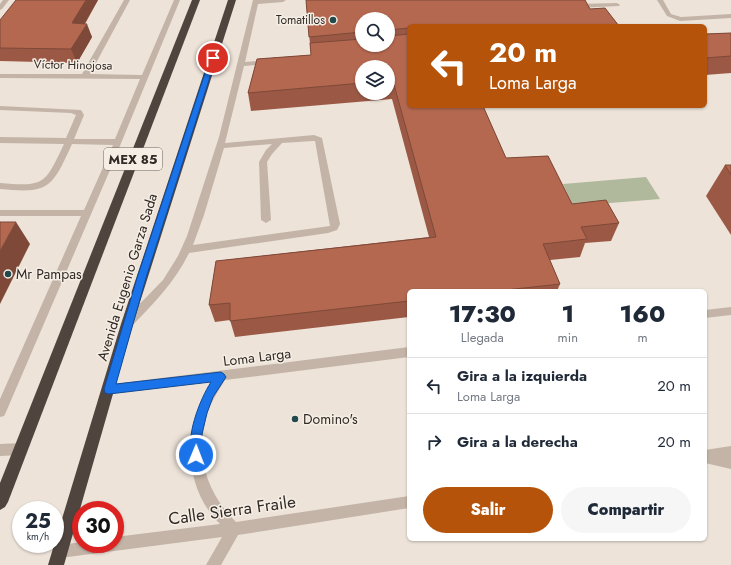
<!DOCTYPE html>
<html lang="es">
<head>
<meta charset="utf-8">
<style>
  :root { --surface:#fff; --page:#f6f6f7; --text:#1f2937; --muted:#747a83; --line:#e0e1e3; --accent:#b45309 }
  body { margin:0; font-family:Jost,sans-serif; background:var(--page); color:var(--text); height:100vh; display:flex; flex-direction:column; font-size:15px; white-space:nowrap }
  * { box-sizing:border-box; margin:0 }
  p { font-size:13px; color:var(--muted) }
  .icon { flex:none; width:22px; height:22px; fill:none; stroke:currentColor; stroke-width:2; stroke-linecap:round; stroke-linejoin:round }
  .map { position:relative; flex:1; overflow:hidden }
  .side { position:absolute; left:407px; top:289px; width:300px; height:252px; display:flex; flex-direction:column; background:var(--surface); border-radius:6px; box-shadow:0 1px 3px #0004 }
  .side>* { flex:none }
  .guide { position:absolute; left:407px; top:24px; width:300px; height:84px; border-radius:6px; box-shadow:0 1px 3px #0004; background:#b45309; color:#fff; overflow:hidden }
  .tools { position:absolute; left:355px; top:12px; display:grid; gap:8px }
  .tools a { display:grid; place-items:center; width:40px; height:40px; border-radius:50%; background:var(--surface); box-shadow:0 1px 3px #0004; font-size:20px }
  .speed { position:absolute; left:12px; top:501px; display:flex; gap:8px; font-size:20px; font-weight:700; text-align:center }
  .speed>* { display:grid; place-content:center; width:52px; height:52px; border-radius:50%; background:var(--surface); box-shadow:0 1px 3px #0004; line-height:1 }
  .speed small { font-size:10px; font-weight:400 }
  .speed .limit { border:6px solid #d22; background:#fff; color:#111 }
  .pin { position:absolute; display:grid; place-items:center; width:34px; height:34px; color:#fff; margin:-17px; border:2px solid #fff; border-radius:50%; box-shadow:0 1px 4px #0007 }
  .me { position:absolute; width:44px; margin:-22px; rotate:1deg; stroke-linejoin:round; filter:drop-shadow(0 0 3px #0008) }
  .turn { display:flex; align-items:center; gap:14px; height:84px; padding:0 16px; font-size:18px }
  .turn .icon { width:52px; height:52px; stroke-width:2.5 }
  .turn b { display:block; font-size:28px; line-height:34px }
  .eta { display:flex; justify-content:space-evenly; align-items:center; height:68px; text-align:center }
  .eta b { font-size:24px; font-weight:800; line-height:28px }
  .button { display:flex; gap:8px; margin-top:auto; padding:8px 16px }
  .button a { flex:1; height:46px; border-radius:24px; background:var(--accent); color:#fff; font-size:16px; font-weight:800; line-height:46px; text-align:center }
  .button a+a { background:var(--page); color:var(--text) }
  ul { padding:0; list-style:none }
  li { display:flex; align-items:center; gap:12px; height:56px; padding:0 16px; border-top:1px solid var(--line) }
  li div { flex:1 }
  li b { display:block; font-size:15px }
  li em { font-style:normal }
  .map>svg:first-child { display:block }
</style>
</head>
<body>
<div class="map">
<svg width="731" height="565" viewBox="0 0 731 565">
  <rect width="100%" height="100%" fill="#ede3d9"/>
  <!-- green -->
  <path fill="#b0b99c" d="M646,177L660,199L573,206L563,184Z"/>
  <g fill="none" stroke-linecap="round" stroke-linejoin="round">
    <!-- minor -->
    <g fill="#c3b4a7" fill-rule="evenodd">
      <path d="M3,0H9L2,9L0,10V4Z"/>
      <path d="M124,0H130L90,74L142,75L174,0H180L110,170L6,412L4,416L0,417V399L81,216H0V210H84L113,145L72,144C52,188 49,194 0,189V183C45,187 45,184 64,144L0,143V137L66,138L76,115L71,113L0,110V106L81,110L84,115L74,139H115L140,79L0,78V74H82Z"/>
      <path d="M253,0H286L283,2L258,4L245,62L268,60L272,62L268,64L244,66L225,143L314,135L322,138L340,224L337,230L328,233L189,253C175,282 153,304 131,327L127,328L123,327L122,324L123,321L163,280L178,256L187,236L219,137ZM313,141H315L330,226L193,245L204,215L224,148L272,144L266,150L259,162L261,220L266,223L271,220L267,162L272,154L282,143Z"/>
      <path d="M657,0H663L671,14L681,17L731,14V18L680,21L667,16Z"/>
      <path d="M617,3L620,5L619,6L576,8L573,6L576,4Z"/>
      <path d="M731,307V315L705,318V310Z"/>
      <path d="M409,347V357L225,380C219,390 212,400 208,412C194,454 206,492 236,522L409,496V508L238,535L221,565H206L222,537L60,558L55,556L53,551L55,546L81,542V544H115V537L220,524C181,485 184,426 212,381L109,394L105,393L103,389L105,385Z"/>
      <path d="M22,443L26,445L28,449L26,453L22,455L0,456V444Z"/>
      <path d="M731,446V469L705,463V450Z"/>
    </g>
    <!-- highway -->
    <g fill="#50443f" fill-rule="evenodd">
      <path d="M192,0H200L8,502L5,507L0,510V483Z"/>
      <path d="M228,0H236L133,324L64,565H48L121,324Z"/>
    </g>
  </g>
  <!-- wall -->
  <g fill="#9b5945" fill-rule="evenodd">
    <path d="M98,0L85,24L92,37L77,63L0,61V20Z"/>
    <path d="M306,0H585L590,9L605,8L619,26H409V106H483L506,158L548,156L572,204L606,200L619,223L611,241L585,243L580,257L550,260L560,284L557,291H409V317L235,337L230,320L215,322L209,305L216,261L429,237L392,99L251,111L248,93L257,59L311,55ZM362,19H388V45H362ZM362,67H388V93H362Z"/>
    <path d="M731,33V73L705,75V34Z"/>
    <path d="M725,165H731V235L706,196Z"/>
  </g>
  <!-- shaded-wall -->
  <g fill="#7e4938">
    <path d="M86,0H98L77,36L72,23Z"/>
    <path d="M87,24L92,37L77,63L71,49Z"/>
    <path d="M16,222L30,244L0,304V251Z"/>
  </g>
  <!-- building -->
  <g fill="#b46850" stroke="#7e4938">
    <path d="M16,0H86L72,23L87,24L71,49L0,48V20Z"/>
    <path d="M306,0H585L590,9L605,8L619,26H409V28L388,30V19H362V32L309,37Z"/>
    <path d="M731,33V56L705,58V34Z"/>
    <path d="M409,34V106H483L506,158L548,156L572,204L606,200L619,223L581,227L587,239L543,244L560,284L497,291H409V301L230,321V303L209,305L216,261L436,237L393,81H388V67H362V83L248,93L257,59L311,55L310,43L362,39V45H388V36Z"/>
    <path d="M725,165H731V175Z"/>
    <path d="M0,222H16L0,251Z"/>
  </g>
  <!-- route -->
  <path fill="#1a73e8" stroke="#114b97" d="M213,56L216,58L146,278L116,384L221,372L224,374L226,377L213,397L207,413L202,434V455L200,459L196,461L193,459C184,439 200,399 211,382L109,394L105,393L104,389L137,278L210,58Z"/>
  <!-- markers -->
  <g fill="#224a4c" stroke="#f5eee5" stroke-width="1.5">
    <circle cx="333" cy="20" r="4"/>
    <circle cx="8" cy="274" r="4"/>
    <circle cx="295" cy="419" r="4"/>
  </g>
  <g text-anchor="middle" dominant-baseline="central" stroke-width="3" stroke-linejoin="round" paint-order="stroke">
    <!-- far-poi labels -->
    <g font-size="12" fill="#312a26" stroke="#f5eee5" text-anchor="end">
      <text x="325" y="20">Tomatillos</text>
    </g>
    <!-- far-street labels -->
    <g font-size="12" fill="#312a26" stroke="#f5eee5">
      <text transform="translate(73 65) rotate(1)">Víctor Hinojosa</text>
    </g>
    <!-- shield labels -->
    <rect fill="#f5eee5" stroke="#6c655f" stroke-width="1" x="104" y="148" width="58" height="22" rx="3"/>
    <g font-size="13" font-weight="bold" fill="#312a26">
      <text x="133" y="159">MEX 85</text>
    </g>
    <!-- poi labels -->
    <g font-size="14" fill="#312a26" stroke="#f5eee5" text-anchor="start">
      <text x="16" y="274">Mr Pampas</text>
      <text x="303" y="419">Domino's</text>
    </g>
    <!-- street labels -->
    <g font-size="14" fill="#312a26" stroke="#f5eee5">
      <text transform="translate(127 277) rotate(-73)">Avenida Eugenio Garza Sada</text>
      <text transform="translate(257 357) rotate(-7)">Loma Larga</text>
    </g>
    <!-- near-street labels -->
    <g font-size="17" fill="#312a26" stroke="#f5eee5">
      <text transform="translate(232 510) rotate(-8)">Calle Sierra Fraile</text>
    </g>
  </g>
</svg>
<div class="tools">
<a><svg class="icon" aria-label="search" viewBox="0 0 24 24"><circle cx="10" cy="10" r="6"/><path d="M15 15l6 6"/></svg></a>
<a><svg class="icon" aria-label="layers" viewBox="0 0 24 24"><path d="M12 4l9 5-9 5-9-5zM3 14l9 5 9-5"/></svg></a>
</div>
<div class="speed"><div>25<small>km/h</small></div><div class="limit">30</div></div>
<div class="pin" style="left:213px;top:58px;background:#d93025"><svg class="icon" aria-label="arrive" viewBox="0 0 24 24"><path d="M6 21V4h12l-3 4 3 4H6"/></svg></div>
<svg class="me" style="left:196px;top:455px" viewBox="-20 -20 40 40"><circle r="17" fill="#1a73e8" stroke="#fff" stroke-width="3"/><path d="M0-11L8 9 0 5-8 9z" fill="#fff"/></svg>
<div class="guide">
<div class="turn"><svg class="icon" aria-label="left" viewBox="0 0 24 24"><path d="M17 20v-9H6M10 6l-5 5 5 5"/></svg><div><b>20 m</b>Loma Larga</div></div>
</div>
<section class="side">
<div class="eta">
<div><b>17:30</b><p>Llegada</p></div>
<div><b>1</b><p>min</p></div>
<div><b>160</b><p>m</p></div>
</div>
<ul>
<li><svg class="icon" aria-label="left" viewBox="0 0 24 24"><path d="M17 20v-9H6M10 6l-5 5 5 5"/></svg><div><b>Gira a la izquierda</b><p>Loma Larga</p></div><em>20 m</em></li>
<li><svg class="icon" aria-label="right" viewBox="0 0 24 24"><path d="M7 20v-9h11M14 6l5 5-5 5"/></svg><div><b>Gira a la derecha</b></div><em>20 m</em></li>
</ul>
<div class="button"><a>Salir</a><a>Compartir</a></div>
</section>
</div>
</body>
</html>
